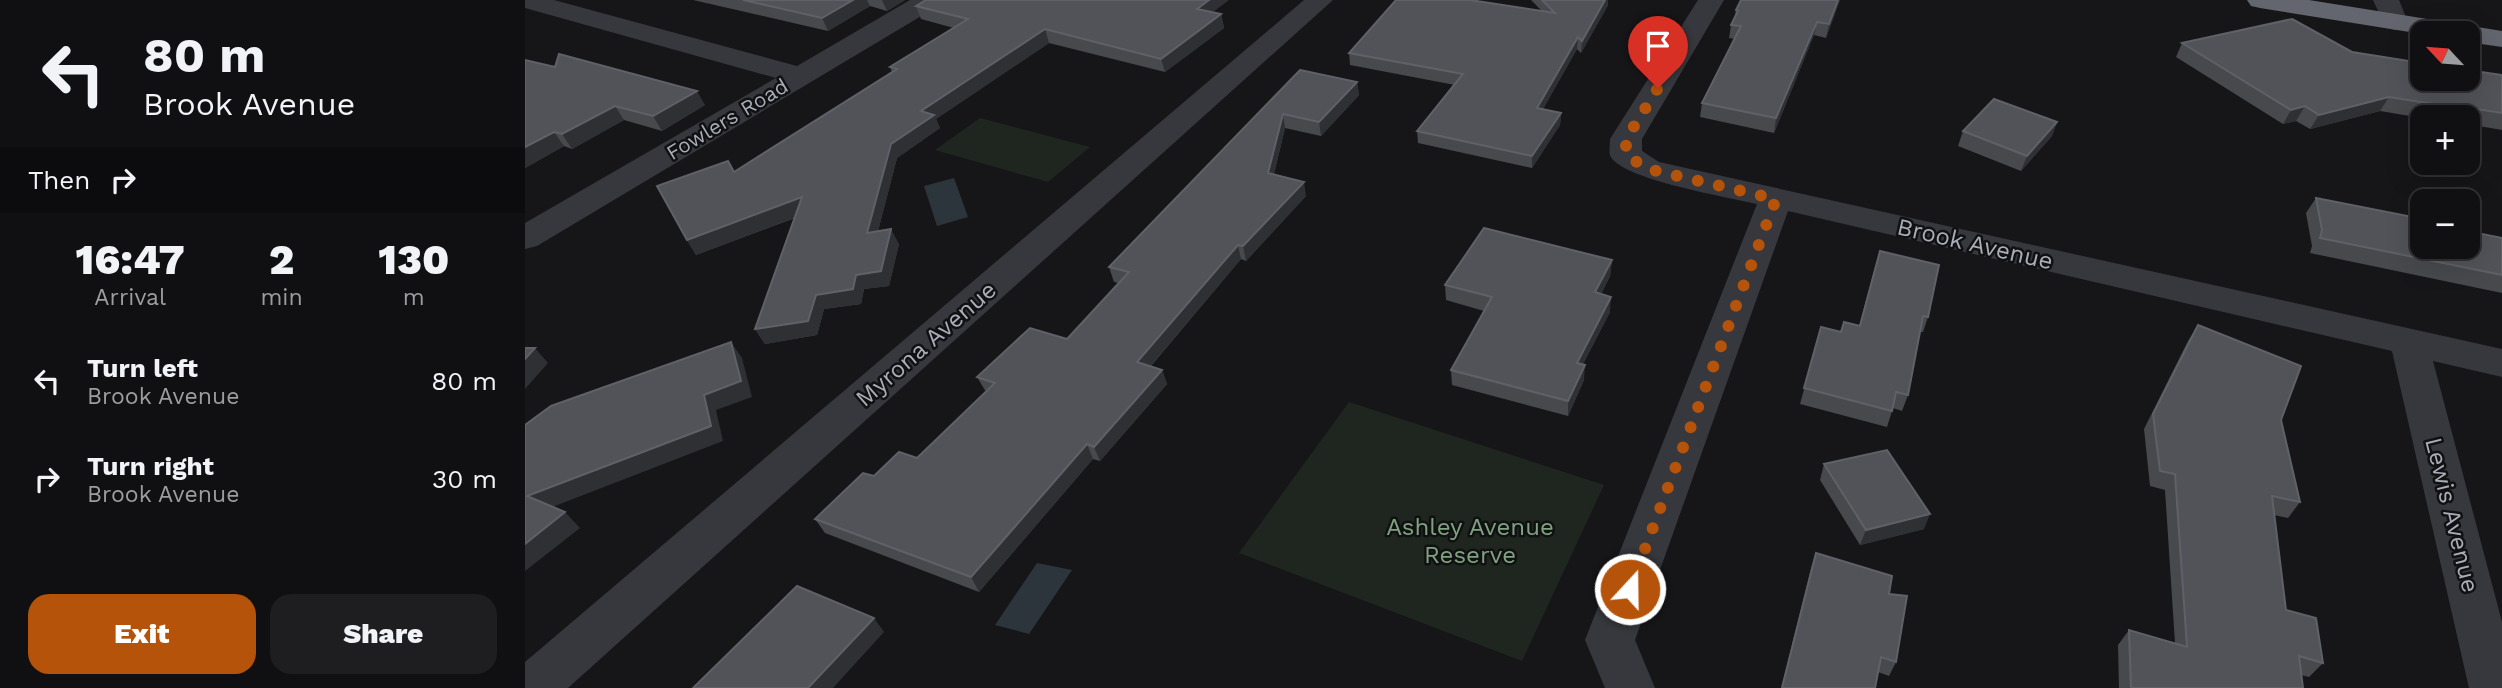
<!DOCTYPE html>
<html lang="en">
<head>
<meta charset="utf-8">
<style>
  :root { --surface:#101012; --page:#1e1e20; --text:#f1f3f6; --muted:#9c9d9f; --line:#303032; --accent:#b45309 }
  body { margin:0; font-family:"Work Sans",sans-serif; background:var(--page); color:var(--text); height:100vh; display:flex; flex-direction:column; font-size:26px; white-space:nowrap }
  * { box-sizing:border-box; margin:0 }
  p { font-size:23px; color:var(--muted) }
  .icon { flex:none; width:38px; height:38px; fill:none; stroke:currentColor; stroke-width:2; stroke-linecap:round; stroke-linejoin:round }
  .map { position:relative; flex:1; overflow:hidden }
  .drawer { display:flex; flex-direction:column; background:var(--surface); width:525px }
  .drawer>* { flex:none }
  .hud { background:#101012; color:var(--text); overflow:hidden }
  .needle { width:46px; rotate:296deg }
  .fabs { position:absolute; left:1885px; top:21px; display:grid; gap:14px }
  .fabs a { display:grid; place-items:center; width:70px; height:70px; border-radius:14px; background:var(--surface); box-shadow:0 7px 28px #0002,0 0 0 2px var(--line); font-size:35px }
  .pin { position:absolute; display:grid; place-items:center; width:60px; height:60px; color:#fff; margin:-72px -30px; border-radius:50% 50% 50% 0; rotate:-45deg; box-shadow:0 0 7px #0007 }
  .pin .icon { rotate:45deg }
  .me { position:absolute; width:77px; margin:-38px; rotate:21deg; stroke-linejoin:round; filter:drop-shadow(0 0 5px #0008) }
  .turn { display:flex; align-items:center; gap:24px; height:147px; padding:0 28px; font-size:32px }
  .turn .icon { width:91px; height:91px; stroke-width:2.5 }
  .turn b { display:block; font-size:49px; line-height:60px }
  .then { display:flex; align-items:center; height:66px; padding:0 28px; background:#0003; gap:14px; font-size:26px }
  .eta { display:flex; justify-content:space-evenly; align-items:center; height:119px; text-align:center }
  .eta b { font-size:42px; font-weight:800; line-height:49px }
  .primary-button { display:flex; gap:14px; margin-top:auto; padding:14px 28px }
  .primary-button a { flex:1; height:80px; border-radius:21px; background:var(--accent); color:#fff; font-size:28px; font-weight:800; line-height:80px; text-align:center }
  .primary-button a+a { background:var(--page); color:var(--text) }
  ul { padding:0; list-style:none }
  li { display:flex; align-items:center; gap:21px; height:98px; padding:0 28px }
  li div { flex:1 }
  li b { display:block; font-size:26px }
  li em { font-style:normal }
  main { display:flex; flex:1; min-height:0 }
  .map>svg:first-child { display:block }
</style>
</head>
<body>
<main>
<section class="drawer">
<div class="hud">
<div class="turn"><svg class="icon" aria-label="left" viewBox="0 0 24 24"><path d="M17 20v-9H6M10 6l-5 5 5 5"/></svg><div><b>80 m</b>Brook Avenue</div></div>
<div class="then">Then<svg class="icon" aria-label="right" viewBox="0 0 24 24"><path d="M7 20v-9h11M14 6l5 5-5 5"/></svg></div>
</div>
<div class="eta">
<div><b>16:47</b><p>Arrival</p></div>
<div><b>2</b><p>min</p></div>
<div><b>130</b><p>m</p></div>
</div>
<ul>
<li><svg class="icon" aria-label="left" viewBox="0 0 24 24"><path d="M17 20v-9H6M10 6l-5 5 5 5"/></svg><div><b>Turn left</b><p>Brook Avenue</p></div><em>80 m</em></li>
<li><svg class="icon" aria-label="right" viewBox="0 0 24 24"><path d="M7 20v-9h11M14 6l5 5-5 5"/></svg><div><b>Turn right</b><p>Brook Avenue</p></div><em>30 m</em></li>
</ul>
<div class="primary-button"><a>Exit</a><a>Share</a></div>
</section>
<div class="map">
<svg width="1977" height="688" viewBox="0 0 1977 688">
  <rect width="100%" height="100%" fill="#161618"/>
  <!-- green -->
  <g fill="#1e261f">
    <path d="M455,118L565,147L523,182L410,150Z"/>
    <path d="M824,402L1079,485L997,661L714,553Z"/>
  </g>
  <!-- water -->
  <g fill="#2c353c">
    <path d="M429,178L443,217L412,226L399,186Z"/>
    <path d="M512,563L547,570L504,634L470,625Z"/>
  </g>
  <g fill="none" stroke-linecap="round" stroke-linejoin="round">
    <!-- minor -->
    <g fill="#37383d" fill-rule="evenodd">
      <path d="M0,0H29L272,66L385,0H417L413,6L12,246L0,249V223L251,78L0,8Z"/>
      <path d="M779,0H808L43,688H0V662Z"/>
      <path d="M1173,0H1199L1117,139V151L1134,162L1977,349V377L1908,361L1977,622V688H1944L1867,351L1263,211L1110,640L1130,688H1080L1060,640L1232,204C1207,198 1093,179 1085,155C1084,151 1085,144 1085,139Z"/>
      <path d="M1848,0H1874L1883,22L1879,28L1870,30L1861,28Z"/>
    </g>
    <!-- highway -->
    <path fill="#63666e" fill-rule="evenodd" d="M1722,0H1784L1977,31V47L1942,42V33L1897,34L1735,8L1726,6Z"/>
  </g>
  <!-- wall -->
  <g fill="#47494d">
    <path d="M168,0H380L362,11L345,6L303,31Z"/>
    <path d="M1006,0H1083V5L1056,53L1052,49L1018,109L1036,113L1035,125L1007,168L893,143L892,131L930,85L825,65L824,53L1017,11Z"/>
    <path d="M1216,0H1315L1301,38L1289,35L1249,133L1175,117L1177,103L1210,39L1204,38L1206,25L1209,19L1211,10Z"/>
    <path d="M391,6L687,12L696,14L699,28L640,72L524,43L411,119L415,128L372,158L353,231L374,244L364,286L339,289L336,304L299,309L292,335L240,344L230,329L270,218L171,255L162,240L209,172L367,73L365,67L429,28L396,19Z"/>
    <path d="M1657,43L1827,52L1977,78V130L1942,124V117H1897V118L1855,111L1785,129L1771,121L1758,124L1651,57Z"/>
    <path d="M0,60L180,105L137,131L99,120L47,149L39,146L0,168Z"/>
    <path d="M775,70L832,82L834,95L796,136L760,128L749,174L781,196L721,261L716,259L626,366L637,370L642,384L575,461L568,459L454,592L300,533L290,519L349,476L392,458L461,392L452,377L542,339L594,283L589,282L584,267Z"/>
    <path d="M1532,122L1527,136L1496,171L1433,146L1438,131Z"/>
    <path d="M1791,198L1884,220L1977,238V293L1785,253L1787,246L1781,213Z"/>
    <path d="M1087,260L1085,276L1076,294L1085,312L1058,364L1059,380L1043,416L927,385L926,370L959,311L921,300L920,285Z"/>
    <path d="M1350,267L1403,317L1398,332H1395L1383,395L1377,411L1368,408L1362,427L1275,404L1296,327L1316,332L1334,326Z"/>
    <path d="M1673,325L1756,420L1775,502L1763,518L1749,515L1761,610L1798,663L1784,677L1776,675L1778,688H1594L1593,645L1604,630L1650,643L1640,490L1625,486L1619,429L1663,341Z"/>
    <path d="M1299,464L1399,529L1335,545L1295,480Z"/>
    <path d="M1291,553L1364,594L1371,662L1364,676L1353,672L1350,688H1256L1286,568Z"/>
  </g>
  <!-- shaded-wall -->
  <g fill="#2f3033">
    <path d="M328,0H342L345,6L303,31L297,18Z"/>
    <path d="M357,0H380L362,11Z"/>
    <path d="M684,0H704L675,22L672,9Z"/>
    <path d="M1080,0H1083V5L1056,53L1057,41Z"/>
    <path d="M1313,0H1315L1301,38L1304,24Z"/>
    <path d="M696,14L699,28L640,72L636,59Z"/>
    <path d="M1292,22L1289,35L1249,133L1251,118Z"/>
    <path d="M520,29L524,43L411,119L415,128L372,158L349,247L342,233L366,144L396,111Z"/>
    <path d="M1053,37L1052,49L1012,120V108Z"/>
    <path d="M832,82L834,95L796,136L794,122Z"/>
    <path d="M172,91L180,105L137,131L128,116Z"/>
    <path d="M1864,97L1855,111L1785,129L1794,115Z"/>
    <path d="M90,106L99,120L47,149L37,134Z"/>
    <path d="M1780,106L1771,121L1758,124L1766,110Z"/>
    <path d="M1036,113L1035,125L1007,168V156Z"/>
    <path d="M758,114L760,128L746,187L743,173Z"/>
    <path d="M1532,122L1527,136L1496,171L1502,156Z"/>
    <path d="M29,132L39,146L0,168V147Z"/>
    <path d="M779,182L781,196L721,261L718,246Z"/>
    <path d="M277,197L285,212L171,255L162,240Z"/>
    <path d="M366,229L374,244L364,286L339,289L336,304L299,309L292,335L240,344L230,329L291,295L331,275Z"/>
    <path d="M713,245L716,259L617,376L612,362Z"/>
    <path d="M1087,260L1085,276L1069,308L1070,292Z"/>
    <path d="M1086,297L1085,312L1051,378L1052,363Z"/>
    <path d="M206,342L217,358L227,397L191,410L198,441L17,511L2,496L179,395Z"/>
    <path d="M10,348L23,363L0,389V359Z"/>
    <path d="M1060,365L1059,380L1043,416V401Z"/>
    <path d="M637,370L642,384L575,461L569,447Z"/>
    <path d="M562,444L568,459L454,592L446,577Z"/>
    <path d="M40,512L55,528L0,571V544Z"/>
    <path d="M1405,514L1399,529L1335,545L1341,530Z"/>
    <path d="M349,618L359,632L308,688H283Z"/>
  </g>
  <!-- building -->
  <g fill="#525359" stroke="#5f6168" stroke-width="2">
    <path d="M218,0H328L297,18Z"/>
    <path d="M401,0H684L672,9L696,14L636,59L520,29L396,111L409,115L366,144L342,233L366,229L356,271L331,275L328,289L291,295L283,321L230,329L277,197L162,240L132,186L203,161L209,172L372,69L365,67L443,19L391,6Z"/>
    <path d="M871,0H945L1030,13L1017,0H1080L1057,41L1053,37L1012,108L1036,113L1007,156L892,131L938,74L824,53Z"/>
    <path d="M1216,0H1313L1304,24L1292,22L1251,118L1177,103L1216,26L1206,25L1213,11L1211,10Z"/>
    <path d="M1767,19L1827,52L1897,63V79H1942V70L1976,75L1977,78V113L1920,104L1921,106L1864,97L1794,115L1780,106L1766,110L1657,43Z"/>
    <path d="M34,54L172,91L128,116L90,106L37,134L29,132L0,147V60L30,67Z"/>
    <path d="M775,70L832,82L794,122L758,114L743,173L779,182L718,246L713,245L612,362L637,370L569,447L562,444L446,577L290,519L338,473L349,476L374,452L392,458L470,383L452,377L505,328L542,339L604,272L584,267Z"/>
    <path d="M1469,99L1532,122L1502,156L1438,131Z"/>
    <path d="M1791,198L1883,216L1884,220L1897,223V247H1942V231L1977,238V275L1795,238L1797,230Z"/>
    <path d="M959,228L1087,260L1070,292L1086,297L1052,363L1060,365L1043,401L926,370L967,297L920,285Z"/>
    <path d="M1355,251L1414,265L1403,317L1398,316L1383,395L1371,392L1367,411L1279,388L1296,327L1316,332L1319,322L1335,326Z"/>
    <path d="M1673,325L1776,366L1756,420L1775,502L1747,496L1761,610L1791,618L1798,663L1774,656L1778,688H1609L1606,687L1604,630L1662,647L1650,474L1635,471L1628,414Z"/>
    <path d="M206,342L216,381L179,395L186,426L2,496L40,512L0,544V425L26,406Z"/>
    <path d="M0,348H10L0,359Z"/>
    <path d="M1362,450L1405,514L1341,530L1299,464Z"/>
    <path d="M1291,553L1367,576L1364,594L1382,596L1371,662L1356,657L1350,688H1257Z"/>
    <path d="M272,586L349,618L283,688H168Z"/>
  </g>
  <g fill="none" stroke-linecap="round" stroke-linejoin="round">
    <!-- route -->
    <path stroke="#b45309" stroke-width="12" stroke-dasharray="0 21.6" d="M1105,589L1251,199L1123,169L1101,155V139L1133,88"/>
  </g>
  <g text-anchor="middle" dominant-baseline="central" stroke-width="5" stroke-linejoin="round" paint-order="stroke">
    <!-- far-street labels -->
    <g font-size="21" fill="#a8adb8" stroke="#111113">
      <text transform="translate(202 119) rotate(-31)">Fowlers Road</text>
    </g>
    <!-- street labels -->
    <g font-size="24" fill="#a8adb8" stroke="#111113">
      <text transform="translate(1450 244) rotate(13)">Brook Avenue</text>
      <text transform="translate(401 344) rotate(-41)">Myrona Avenue</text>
      <text transform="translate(1927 515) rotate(76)">Lewis Avenue</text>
    </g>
    <!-- park labels -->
    <g font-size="24" fill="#7fa381" stroke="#111113">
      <text x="945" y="527">Ashley Avenue<tspan x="945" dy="28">Reserve</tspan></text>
    </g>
  </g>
</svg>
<div class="fabs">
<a><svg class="needle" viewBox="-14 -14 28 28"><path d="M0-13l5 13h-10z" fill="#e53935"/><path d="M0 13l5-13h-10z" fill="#9c9d9f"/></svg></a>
<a>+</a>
<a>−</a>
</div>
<div class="pin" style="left:1133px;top:88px;background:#d93025"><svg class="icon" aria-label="arrive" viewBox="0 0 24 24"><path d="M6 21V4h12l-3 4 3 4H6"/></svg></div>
<svg class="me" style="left:1105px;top:589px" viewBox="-20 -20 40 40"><circle r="17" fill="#b45309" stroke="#fff" stroke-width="3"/><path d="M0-11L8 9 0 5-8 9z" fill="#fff"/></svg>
</div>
</main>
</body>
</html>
